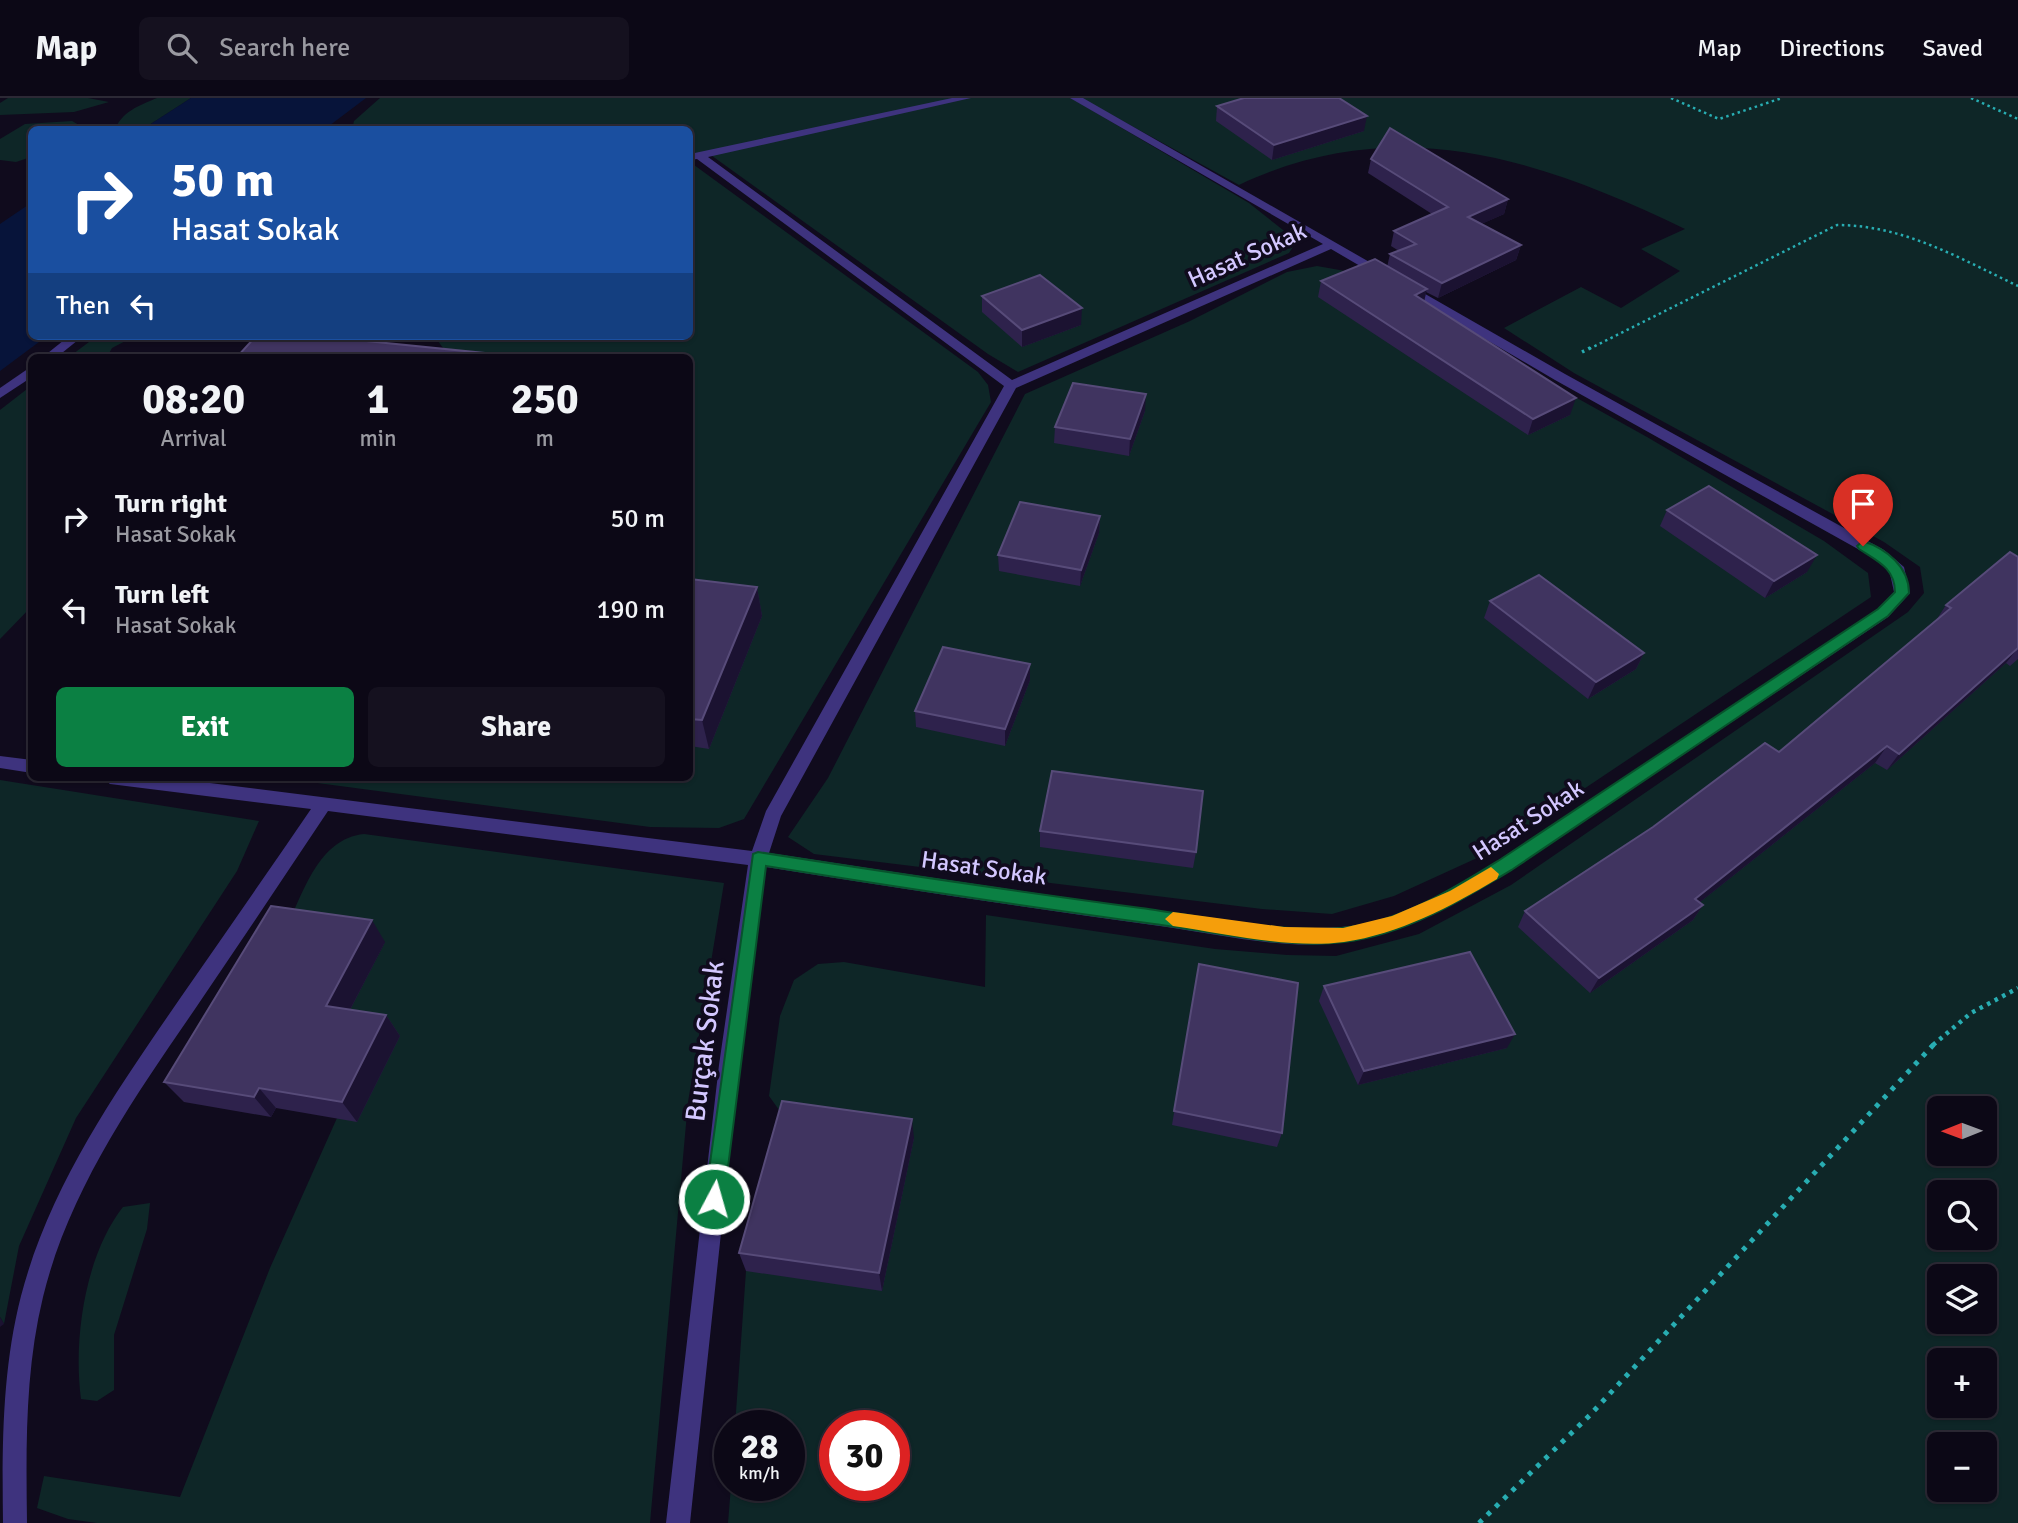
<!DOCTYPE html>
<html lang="en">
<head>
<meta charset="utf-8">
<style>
  :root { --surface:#0c0816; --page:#15111f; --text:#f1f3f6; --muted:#9a9aa1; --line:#2c2935; --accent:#0b8043 }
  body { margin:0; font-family:Signika,sans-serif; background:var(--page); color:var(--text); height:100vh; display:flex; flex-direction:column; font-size:26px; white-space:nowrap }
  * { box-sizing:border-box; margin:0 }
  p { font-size:23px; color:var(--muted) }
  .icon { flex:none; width:38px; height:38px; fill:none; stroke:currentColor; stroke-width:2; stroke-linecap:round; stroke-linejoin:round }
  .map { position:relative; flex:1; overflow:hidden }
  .side { position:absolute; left:28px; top:256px; width:665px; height:427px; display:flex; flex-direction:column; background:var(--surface); border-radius:10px; box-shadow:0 2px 5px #0004,0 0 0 2px var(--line) }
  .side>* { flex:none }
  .banner { position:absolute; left:28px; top:28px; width:665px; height:214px; border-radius:10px; box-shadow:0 2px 5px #0004,0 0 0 2px var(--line); background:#1a4fa0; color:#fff; overflow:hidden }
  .needle { width:46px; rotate:269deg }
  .controls { position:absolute; left:1927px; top:998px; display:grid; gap:14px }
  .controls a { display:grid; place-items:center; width:70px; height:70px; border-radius:10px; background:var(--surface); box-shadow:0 2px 5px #0004,0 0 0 2px var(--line); font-size:35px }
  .speed { position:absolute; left:714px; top:1312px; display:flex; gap:14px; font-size:35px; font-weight:700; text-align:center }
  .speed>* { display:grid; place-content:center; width:91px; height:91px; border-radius:50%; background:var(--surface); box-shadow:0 2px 5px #0004,0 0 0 2px var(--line); line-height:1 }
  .speed small { font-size:18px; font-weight:400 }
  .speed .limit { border:10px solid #d22; background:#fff; color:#111 }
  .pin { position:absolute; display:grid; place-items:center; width:60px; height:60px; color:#fff; margin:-72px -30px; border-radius:50% 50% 50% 0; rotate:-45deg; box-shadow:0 0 7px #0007 }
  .pin .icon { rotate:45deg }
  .me { position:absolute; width:77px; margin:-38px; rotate:6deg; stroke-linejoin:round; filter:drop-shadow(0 0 5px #0008) }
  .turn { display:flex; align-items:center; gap:24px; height:147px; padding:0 28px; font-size:32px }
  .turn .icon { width:91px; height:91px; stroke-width:2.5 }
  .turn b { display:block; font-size:49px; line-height:60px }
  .then { display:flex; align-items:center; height:66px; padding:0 28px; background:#0003; gap:14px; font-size:26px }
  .eta { display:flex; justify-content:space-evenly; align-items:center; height:119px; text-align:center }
  .eta b { font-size:42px; font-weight:700; line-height:49px }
  .primary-button { display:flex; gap:14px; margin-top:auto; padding:14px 28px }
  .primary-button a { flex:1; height:80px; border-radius:10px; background:var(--accent); color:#fff; font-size:28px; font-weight:700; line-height:80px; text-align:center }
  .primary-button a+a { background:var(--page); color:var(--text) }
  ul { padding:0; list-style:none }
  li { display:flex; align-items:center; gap:21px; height:91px; padding:0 28px }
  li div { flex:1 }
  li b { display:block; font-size:26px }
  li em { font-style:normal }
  header { display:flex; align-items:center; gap:42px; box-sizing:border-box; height:98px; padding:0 35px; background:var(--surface); border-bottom:2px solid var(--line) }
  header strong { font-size:33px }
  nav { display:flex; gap:38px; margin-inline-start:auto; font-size:24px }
  .search { width:490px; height:63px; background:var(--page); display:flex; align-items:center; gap:18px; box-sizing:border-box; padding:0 24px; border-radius:10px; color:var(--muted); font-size:26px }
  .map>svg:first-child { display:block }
</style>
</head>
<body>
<header>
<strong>Map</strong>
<div class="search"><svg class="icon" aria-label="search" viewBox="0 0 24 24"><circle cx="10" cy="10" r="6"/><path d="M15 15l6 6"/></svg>Search here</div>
<nav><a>Map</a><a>Directions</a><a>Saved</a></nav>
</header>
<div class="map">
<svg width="2018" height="1425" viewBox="0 0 2018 1425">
  <rect width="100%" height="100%" fill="#100b1d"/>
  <!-- green -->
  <g fill="#0e2627" fill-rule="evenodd">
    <path d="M8,0H88L109,4L74,14L0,17V5Z"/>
    <path d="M157,0H191L143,31L115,32C121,14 140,7 157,0Z"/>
    <path d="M380,0H1071L1249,105L1297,143L1289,155L1018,274L988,256L708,55L690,59V32H352L354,23Z"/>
    <path d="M1081,0H2018V1425H728L731,1388H789V1328H735L746,1173L787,1023L769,998L780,918L794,882L818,866L844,864L985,889L986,817L1215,851L1287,857L1336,858L1419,836L1511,787L1908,514L1924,495L1920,469L1884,444L1574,275L1504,230L1581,189L1621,210L1680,173L1641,151L1685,131C1538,60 1396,13 1239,87ZM1939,1010H1984V1055H1939ZM1939,1094H1984V1139H1939ZM1939,1178H1984V1223H1939ZM1939,1262H1984V1307H1939ZM835,1328H894V1388H835ZM1939,1346H1984V1391H1939Z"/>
    <path d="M72,23L79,27L77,31L32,32L31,59L16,64L0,62V41L25,26Z"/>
    <path d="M690,64L978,274L988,287L991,304L744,721L719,730L650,729L272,679H690V259H450L434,238H690Z"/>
    <path d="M1317,168L1351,174L1647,339L1824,443L1868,475L1871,499L1488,755L1394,798L1332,816L1262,811L814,756L788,739L828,680L1025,296L1190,223L1287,174Z"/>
    <path d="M97,238H135L112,250L107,259H69Z"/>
    <path d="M31,288V509L0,541V312Z"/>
    <path d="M0,682L259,723L237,773L76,1020L19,1148L4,1226L0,1219Z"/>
    <path d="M364,736L724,785L688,1004L650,1425H97L68,1421L37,1410L44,1378L180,1399L270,1170L337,1020L358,1023L341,929L385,844L286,830C304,794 318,741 364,736Z"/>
    <path d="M150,1105L147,1131L114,1237V1292L97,1303L81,1301C73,1242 85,1157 123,1109Z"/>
  </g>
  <!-- water -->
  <g fill="#07143a">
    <path d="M191,0H366L325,31H143Z"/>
    <path d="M31,105L32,238H47L0,273V126Z"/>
  </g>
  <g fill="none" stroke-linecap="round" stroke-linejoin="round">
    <!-- path-far3 -->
    <g stroke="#28adb2" stroke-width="2.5" stroke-dasharray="2.5 3.5" stroke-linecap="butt">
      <path d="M1671,0L1719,21L1782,0"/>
      <path d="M1971,0L2018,21"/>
      <path d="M1589,251L1837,127C1903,127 1959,160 2018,188"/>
    </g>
    <!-- path-far2 -->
    <path stroke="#28adb2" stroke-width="3.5" stroke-dasharray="2.5 4.5" stroke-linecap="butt" d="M1582,254L1592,249"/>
    <!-- path-far1 -->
    <path stroke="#28adb2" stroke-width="4.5" stroke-dasharray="3.5 5" stroke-linecap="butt" d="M1933,947L1971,915L2018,890"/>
    <!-- path -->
    <path stroke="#28adb2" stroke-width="5" stroke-dasharray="4.5 7" stroke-linecap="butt" d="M1479,1425L1590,1317L1935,945"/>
    <!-- minor -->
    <g fill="#3e337e" fill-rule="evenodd">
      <path d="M952,0H971L708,59L1012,282L1323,146L1070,0H1083L1565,276L1884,452L1904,469L1910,495L1888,519L1513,771C1461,804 1407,835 1344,844C1285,853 1219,836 1160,828C1028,810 897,790 766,769L739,967L690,1425H666L719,967L748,767L328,713C284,779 240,845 195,911C134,1000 69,1092 43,1199C25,1273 26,1350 27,1425H3C2,1349 2,1272 21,1198C50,1087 117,992 181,899C224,837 268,774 311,711L110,686L101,679H162L752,753L766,713L1004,288L697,61L690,62V56ZM1331,151L1555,282L1874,460L1889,471L1894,494L1878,511L1501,761C1452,790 1399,825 1341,829C1275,834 1207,819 1141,810C1017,793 893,774 769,755L781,718L1016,290Z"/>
      <path d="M69,238H83L57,259H43Z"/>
      <path d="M32,268V279L0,300V290Z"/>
      <path d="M0,658L32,662V675L0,670Z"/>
    </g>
  </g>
  <!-- wall -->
  <g fill="#2e224c">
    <path d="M1217,8L1364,33L1272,62L1216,23Z"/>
    <path d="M1371,61L1508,101L1504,116L1481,126L1521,147L1516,162L1438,200L1426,194L1424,203L1570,317L1528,337L1318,199L1321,183L1387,169L1390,156L1399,153L1391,148L1394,133L1432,116L1368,75Z"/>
    <path d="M982,198L1081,227L1022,249L982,214Z"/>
    <path d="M1145,313L1129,358L1054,345L1055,329Z"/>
    <path d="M1667,412L1807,474L1765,500L1660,428Z"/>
    <path d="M1100,418L1099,435L1080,488L999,473L998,457Z"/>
    <path d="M2018,459V561L2010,568L2006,565L1887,672L1875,665L1700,804L1703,807L1693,822L1590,895L1518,829L1525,813L1653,729L1779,654L1935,524L1946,507Z"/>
    <path d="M690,481L757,489L762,518L709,651L690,648Z"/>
    <path d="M1490,503L1644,555L1636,571L1588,601L1484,520Z"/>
    <path d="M1030,582L1005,648L916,629L915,613Z"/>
    <path d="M1040,733L1196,754L1193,770L1040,749Z"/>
    <path d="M385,844L350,912L386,917L400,938L357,1024L276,1010L271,1019L184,1004L164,984Z"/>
    <path d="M1199,866L1282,1035L1277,1049L1172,1027Z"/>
    <path d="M1324,888L1507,950L1358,987L1319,903Z"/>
    <path d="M914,1040L882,1193L746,1173L739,1155Z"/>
  </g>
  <!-- shaded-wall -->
  <g fill="#1b1231">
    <path d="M1367,18L1364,33L1272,62L1274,47Z"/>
    <path d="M1508,101L1504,116L1464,134L1468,119Z"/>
    <path d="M1521,147L1516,162L1438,200L1442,185Z"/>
    <path d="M1427,191L1423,208L1415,197Z"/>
    <path d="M1082,210L1081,227L1022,249V232Z"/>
    <path d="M1146,296L1145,313L1129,358L1130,341Z"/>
    <path d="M1576,300L1570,317L1528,337L1533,321Z"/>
    <path d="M1100,418L1099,435L1080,488L1081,472Z"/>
    <path d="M1817,457L1807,474L1765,500L1774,483Z"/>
    <path d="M757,489L762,518L709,651L702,622Z"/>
    <path d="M2018,550L2006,565L1887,672L1899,656Z"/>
    <path d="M1644,555L1636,571L1588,601L1596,584Z"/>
    <path d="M1030,566V582L1005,648V631Z"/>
    <path d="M1887,648L1875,665L1685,816L1695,801Z"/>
    <path d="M1703,807L1693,822L1590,895L1599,880Z"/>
    <path d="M372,822L385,844L341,929L326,908Z"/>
    <path d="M386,917L400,938L357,1024L342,1004Z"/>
    <path d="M1515,936L1507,950L1358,987L1364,973Z"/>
    <path d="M259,990L276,1010L271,1019L254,999Z"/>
    <path d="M912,1021L914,1040L882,1193L879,1175Z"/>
    <path d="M0,1219L4,1226L0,1229Z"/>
  </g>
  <!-- building -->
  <g fill="#403460" stroke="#574b79" stroke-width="2">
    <path d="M1244,0H1339L1367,18L1274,47L1217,8Z"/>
    <path d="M1390,30L1508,101L1468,119L1521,147L1442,185L1390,156L1416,146L1394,133L1448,109L1371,61Z"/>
    <path d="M1375,161L1427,191L1415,197L1576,300L1533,321L1321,183Z"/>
    <path d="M1040,177L1082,210L1022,232L982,198Z"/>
    <path d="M256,238H317L484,255L483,259H237Z"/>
    <path d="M1073,285L1146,296L1130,341L1055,329Z"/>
    <path d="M1709,388L1817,457L1774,483L1667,412Z"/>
    <path d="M1020,404L1100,418L1081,472L998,457Z"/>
    <path d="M2010,454L2018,459V550L1899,656L1887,648L1695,801L1703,807L1599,880L1525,813L1653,729L1765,645L1779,654L1951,510L1946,507Z"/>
    <path d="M1539,477L1644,555L1596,584L1490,503Z"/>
    <path d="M690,481L757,489L702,622L690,621Z"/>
    <path d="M943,549L1030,566L1005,631L915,613Z"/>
    <path d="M1052,673L1203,693L1196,754L1040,733Z"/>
    <path d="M271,808L372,822L326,908L386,917L342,1004L259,990L254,999L164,984Z"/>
    <path d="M1470,854L1515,936L1364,973L1324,888Z"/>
    <path d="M1199,866L1298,885L1282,1035L1174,1013Z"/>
    <path d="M782,1003L912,1021L879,1175L739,1155Z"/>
  </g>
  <!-- route -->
  <path fill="#0b8043" stroke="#07532c" stroke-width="2" d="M1863,443C1887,451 1909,469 1909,495L1888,518L1513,771C1462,802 1405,837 1344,844C1282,851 1215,834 1154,826C1024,808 895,789 766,768L724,1101L721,1108L714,1111L707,1108L705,1101L753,756L758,754C886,774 1014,793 1141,810C1207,819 1276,835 1342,830C1399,825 1454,790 1501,761L1878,511L1895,494C1895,470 1877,463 1859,451L1857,448Z"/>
  <!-- slow -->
  <path fill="#f59e0b" d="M1491,769L1499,776L1497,781C1450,809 1399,836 1344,844C1289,851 1228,836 1173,828L1165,821L1173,814L1284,829L1343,830L1392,818L1450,793Z"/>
  <g text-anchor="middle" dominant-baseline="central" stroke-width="7" stroke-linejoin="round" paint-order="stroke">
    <!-- street labels -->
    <g font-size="24" fill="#d3c7ff" stroke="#100b1d">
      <text transform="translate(1247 157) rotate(-24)">Hasat Sokak</text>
      <text transform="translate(1528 722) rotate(-33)">Hasat Sokak</text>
      <text transform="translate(984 770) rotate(8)">Hasat Sokak</text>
    </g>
    <!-- near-street labels -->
    <g font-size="28" fill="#d3c7ff" stroke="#100b1d">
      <text transform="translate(705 943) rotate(-83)">Burçak Sokak</text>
    </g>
  </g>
</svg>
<div class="controls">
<a><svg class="needle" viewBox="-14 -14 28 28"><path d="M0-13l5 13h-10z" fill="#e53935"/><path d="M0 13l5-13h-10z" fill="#9a9aa1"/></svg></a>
<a><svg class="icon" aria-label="search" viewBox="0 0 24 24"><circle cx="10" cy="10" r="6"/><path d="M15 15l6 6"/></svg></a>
<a><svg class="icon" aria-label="layers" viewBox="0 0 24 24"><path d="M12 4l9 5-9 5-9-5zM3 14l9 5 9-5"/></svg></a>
<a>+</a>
<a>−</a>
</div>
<div class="speed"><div>28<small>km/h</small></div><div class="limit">30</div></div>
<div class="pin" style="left:1863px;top:448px;background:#d93025"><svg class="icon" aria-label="arrive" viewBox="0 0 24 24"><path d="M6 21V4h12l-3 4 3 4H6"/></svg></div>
<svg class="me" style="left:714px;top:1101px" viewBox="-20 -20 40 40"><circle r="17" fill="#0b8043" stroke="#fff" stroke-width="3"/><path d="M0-11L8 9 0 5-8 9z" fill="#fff"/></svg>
<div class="banner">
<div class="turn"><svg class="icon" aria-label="right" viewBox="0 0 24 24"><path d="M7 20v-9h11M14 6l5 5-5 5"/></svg><div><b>50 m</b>Hasat Sokak</div></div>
<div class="then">Then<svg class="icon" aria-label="left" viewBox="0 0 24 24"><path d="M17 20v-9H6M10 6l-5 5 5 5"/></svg></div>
</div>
<section class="side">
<div class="eta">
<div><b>08:20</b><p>Arrival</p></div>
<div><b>1</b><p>min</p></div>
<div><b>250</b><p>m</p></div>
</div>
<ul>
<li><svg class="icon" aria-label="right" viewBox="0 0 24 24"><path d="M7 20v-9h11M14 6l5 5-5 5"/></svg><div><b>Turn right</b><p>Hasat Sokak</p></div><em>50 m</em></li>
<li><svg class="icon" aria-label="left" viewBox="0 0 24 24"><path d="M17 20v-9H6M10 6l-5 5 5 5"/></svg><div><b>Turn left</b><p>Hasat Sokak</p></div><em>190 m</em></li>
</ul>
<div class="primary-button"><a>Exit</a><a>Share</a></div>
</section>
</div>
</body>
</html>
